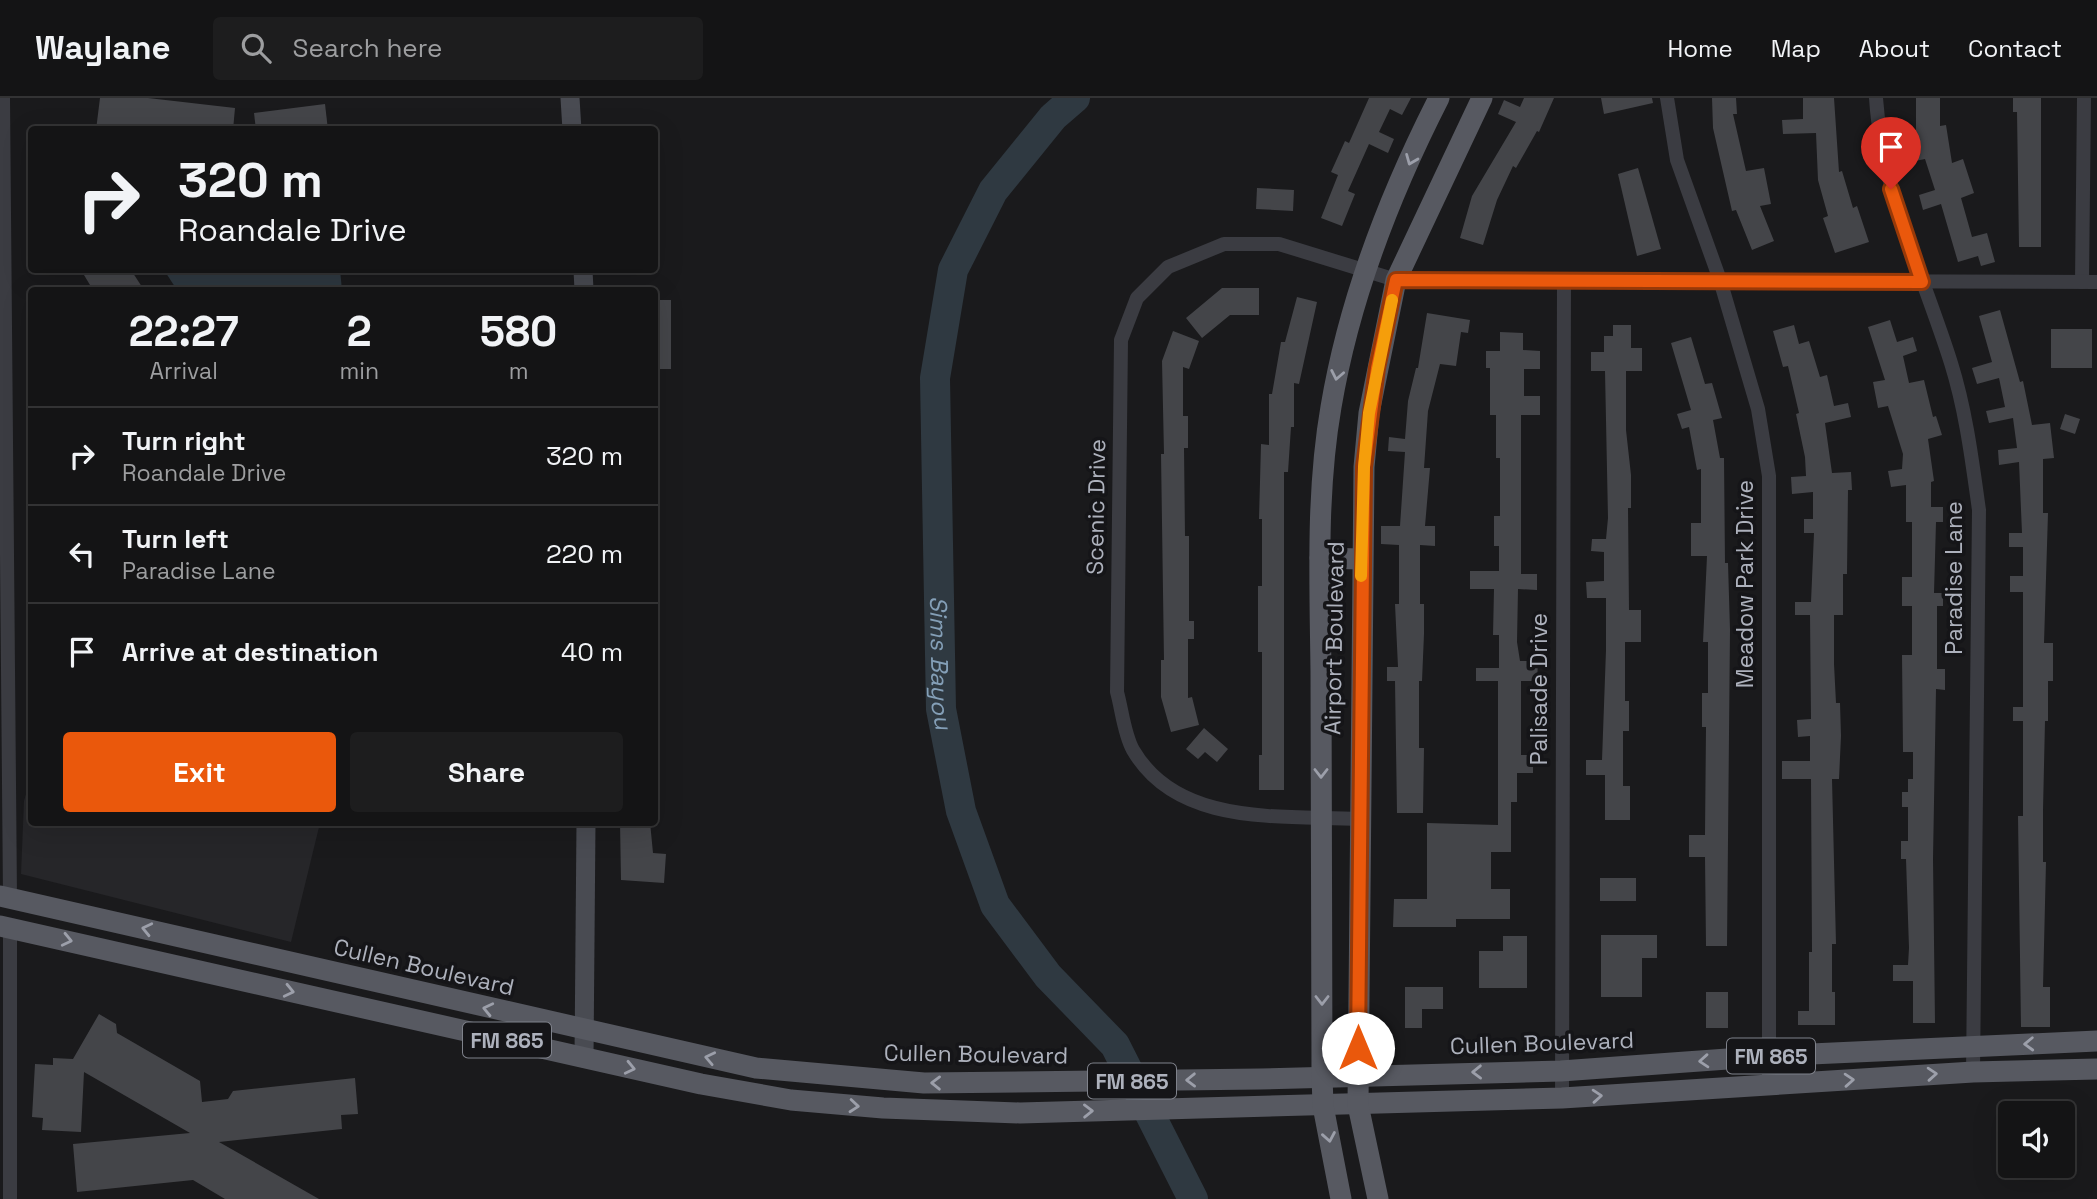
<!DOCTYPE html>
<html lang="en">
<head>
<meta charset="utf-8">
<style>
  :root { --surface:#141415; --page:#1d1d1e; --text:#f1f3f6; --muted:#9d9ea0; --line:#333334; --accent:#ea580c }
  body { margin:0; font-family:"Space Grotesk",sans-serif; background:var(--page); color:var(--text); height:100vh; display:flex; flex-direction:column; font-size:26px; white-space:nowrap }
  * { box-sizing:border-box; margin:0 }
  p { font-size:23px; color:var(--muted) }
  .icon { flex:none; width:38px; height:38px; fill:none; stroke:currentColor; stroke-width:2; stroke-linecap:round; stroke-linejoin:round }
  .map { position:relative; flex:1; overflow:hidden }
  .details { position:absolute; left:28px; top:189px; width:630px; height:539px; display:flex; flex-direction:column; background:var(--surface); border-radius:7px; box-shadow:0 7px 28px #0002,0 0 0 2px var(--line) }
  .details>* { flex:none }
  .hud { position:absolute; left:28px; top:28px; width:630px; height:147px; border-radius:7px; box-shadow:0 7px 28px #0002,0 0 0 2px var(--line); background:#141415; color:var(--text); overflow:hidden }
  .buttons { position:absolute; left:1998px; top:1003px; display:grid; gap:14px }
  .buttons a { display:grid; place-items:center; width:77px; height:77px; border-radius:7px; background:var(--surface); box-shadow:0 7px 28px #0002,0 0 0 2px var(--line); font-size:35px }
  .pin { position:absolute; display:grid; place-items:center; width:60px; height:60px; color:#fff; margin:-72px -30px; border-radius:50% 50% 50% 0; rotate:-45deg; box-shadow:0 0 7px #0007 }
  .pin .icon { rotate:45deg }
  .me { position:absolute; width:77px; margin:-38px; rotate:0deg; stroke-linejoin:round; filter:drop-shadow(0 0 5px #0008) }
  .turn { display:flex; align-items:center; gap:24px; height:147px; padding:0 35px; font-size:32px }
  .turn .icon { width:91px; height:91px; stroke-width:2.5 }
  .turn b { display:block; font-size:49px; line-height:60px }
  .eta { display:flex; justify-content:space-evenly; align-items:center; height:119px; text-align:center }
  .eta b { font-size:42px; font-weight:700; line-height:49px }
  .cta { display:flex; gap:14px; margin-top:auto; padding:14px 35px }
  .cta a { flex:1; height:80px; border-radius:7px; background:var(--accent); color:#fff; font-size:28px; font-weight:700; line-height:80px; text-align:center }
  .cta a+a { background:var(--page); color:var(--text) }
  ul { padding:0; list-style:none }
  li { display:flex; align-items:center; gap:21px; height:98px; padding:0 35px; border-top:2px solid var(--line) }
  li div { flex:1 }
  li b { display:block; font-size:26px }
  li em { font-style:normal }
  header { display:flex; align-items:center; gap:42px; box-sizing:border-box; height:98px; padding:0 35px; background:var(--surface); border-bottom:2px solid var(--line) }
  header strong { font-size:33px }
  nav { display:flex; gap:38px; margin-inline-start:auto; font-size:24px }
  .search { width:490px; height:63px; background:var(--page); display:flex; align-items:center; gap:18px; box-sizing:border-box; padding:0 24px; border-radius:7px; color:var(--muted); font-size:26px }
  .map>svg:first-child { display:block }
</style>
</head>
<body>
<header>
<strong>Waylane</strong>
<div class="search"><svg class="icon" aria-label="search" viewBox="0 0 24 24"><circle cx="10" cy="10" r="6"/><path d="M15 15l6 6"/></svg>Search here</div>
<nav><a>Home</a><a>Map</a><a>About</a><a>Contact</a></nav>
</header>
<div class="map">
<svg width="2097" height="1101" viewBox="0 0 2097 1101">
  <rect width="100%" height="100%" fill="#1a1a1c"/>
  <!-- built -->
  <path fill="#262629" d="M31,679L32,724L320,725L291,844L21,776L24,703Z"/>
  <!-- water -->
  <path fill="#2f3941" d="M164,172H340L342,192H177Z"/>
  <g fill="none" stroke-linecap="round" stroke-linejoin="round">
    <!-- river -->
    <path stroke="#2f3941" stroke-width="30" id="s1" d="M1075,0L1053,19L993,93L953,172L935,280L941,611L961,713L995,807L1048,878L1115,947L1193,1101"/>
  </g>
  <!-- building -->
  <g fill="#444549">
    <path d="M100,0H148L235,10L233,32H96Z"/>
    <path d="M1369,0H1411L1402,17L1390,11L1379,34L1394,41L1388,55L1369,46L1348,93L1355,96L1342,128L1321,120L1338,77L1331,74L1345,43L1349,45Z"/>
    <path d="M1524,0H1554L1539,34L1537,33L1516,70L1513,68L1497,102L1483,147L1460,140L1472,98L1516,24L1498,16L1504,2L1520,9Z"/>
    <path d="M1601,0H1652L1653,5L1604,16Z"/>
    <path d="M1712,0H1736L1737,16H1733L1746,73L1764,70L1771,106L1760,108L1774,143L1752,152L1736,112L1732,113L1713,30Z"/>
    <path d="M1803,0H1834L1839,74L1842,73L1853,110L1857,108L1869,144L1835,155L1823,120L1828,118L1818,82L1816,35L1783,36L1782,22L1803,21Z"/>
    <path d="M1916,0H1940V28L1946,27L1952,65L1963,61L1974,95L1961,100L1972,139L1987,135L1995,164L1981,168L1978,158L1958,164L1941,106L1923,112L1919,97L1935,92L1925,61L1915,63L1910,33L1916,32Z"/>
    <path d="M2013,0H2041V149H2019L2017,14H2013Z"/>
    <path d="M325,6L328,32H256L254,15Z"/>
    <path d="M1638,70L1661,151L1637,158L1618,76Z"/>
    <path d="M1257,90L1294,92L1293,113L1256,111Z"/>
    <path d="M93,172H131L144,192H93L84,177Z"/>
    <path d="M1222,190H1259V217H1230L1202,240L1186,220Z"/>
    <path d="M1297,199L1317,204L1299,286L1294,285V329H1291L1288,374H1284V692H1259V657H1262V554H1258V488H1262V421H1259L1261,346L1269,347V296H1272L1281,244H1285Z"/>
    <rect x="654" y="202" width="17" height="69"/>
    <path d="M2000,212L2020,284L2023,283L2032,327L2050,325L2054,360L2043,361V415H2048L2044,545H2053V583H2048V623H2045L2043,712V764H2046L2043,889H2050V929H2021L2018,718H2023V623H2013V609H2023V494H2010V478H2023V449H2009V435H2022L2019,364L1999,367L1998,352L2017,350L2013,320L1989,325L1986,313L2005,309L1999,280L1977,286L1972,270L1992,264L1979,218Z"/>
    <path d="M1427,215L1470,222L1468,235L1461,234L1456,268L1440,266L1428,313L1424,370H1430L1425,428H1435V448L1420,447V506H1424V536L1422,583H1419V650H1424L1423,715H1397L1395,583H1387V569H1398L1395,506H1399V447L1381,446V428H1400L1405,354L1388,353L1389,339L1405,341L1408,303L1416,270H1418Z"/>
    <path d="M1890,222L1897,244L1913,239L1917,253L1903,258L1909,285L1924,282L1933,319L1936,318L1942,337L1928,341L1934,383L1931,384V409H1943V424H1936L1934,495H1943V508H1937V571H1945V592L1936,591L1933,761L1935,925H1913V883H1893V867H1908L1909,850L1906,761H1901V743H1908V709H1902V694H1908V681H1913V654H1903L1902,557H1912V508H1902V479H1912V424H1906V387L1891,389L1888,373L1902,371L1903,356L1888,308L1878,310L1873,284L1885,282L1868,229Z"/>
    <path d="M1613,227H1631V250H1642V273H1626V332L1631,377V410H1628L1629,512H1641V544H1625V603H1629V633H1623V688H1630V722H1605V677H1586V662H1602L1606,552V500H1587L1586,484L1604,483V454L1591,453L1592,441H1606L1608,420L1605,273H1591V254H1604V238H1613Z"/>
    <path d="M1794,227L1799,246L1809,243L1820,279L1827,277L1834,308L1848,305L1851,319L1825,325L1832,375L1851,374L1852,392H1848L1847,476H1843V517H1834V566L1836,605H1840L1841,638L1839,681H1832L1836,846H1832V894H1835V927H1798V913H1809V854H1812L1811,681H1782V663H1810V638L1798,639L1797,622L1811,621L1810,517H1795V504H1811L1814,435H1804V421H1813V394L1792,396L1791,379L1806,378L1805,359L1796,316L1799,315L1788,268L1783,269L1773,233Z"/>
    <rect x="2051" y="231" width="41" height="39"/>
    <path d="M1173,233L1199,243L1189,271L1183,269V318H1188V350H1184L1185,438H1189V523H1194V541H1188V600L1192,599L1199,627L1171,634L1161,599V562H1164L1161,356H1164L1162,263Z"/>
    <path d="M1500,234L1523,235V252L1540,253V271H1524V298H1540V317H1521V476H1537V492L1518,491L1517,544L1520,563H1538L1537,583H1521V657H1533V675H1517V704H1511V754H1491V791H1510V821H1456V829H1393L1394,801H1427V725L1498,727V583H1476V570H1499V537H1493L1494,491H1470V473H1499V448H1494V418H1500V360H1496V317H1490V270H1486V253H1500Z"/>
    <path d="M1691,239L1705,286L1712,285L1722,320L1713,322L1720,360H1724L1725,465H1728L1730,532L1727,848H1706L1705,759H1689V737H1705L1706,629H1702V595H1708V544H1703L1707,458H1691V425H1701V371L1697,372L1689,329L1682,331L1677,316L1691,312L1671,245Z"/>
    <path d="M2065,316L2080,321L2075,336L2060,331Z"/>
    <path d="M1204,630L1228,651L1217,664L1205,654L1198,661L1186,651Z"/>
    <path d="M620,724H650L653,755L666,756L664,785L621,782Z"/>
    <rect x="1600" y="780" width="36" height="23"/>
    <path d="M1601,837H1657V860H1642V899H1601Z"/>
    <path d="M1503,838H1527V890H1479V853H1503Z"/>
    <path d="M1405,889H1443V911H1422V930H1405Z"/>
    <rect x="1706" y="894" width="22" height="36"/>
    <path d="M99,916L116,926L117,935L200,983L202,1004L228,1001L233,993L355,980L358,1016L341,1017L342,1031L219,1044L319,1101H225L193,1082L77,1094L73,1046L190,1035L84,974L81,1034L42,1032L43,1020L32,1019L35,966L53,967V960L73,961Z"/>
  </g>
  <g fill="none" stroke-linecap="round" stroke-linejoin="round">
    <!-- street -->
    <g stroke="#3b3c42" stroke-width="14">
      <path d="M3,0L10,799"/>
      <path d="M1667,0L1677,62L1720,182L1758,311L1769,378V987"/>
      <path d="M1876,0C1882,94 1923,176 1951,265C1966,313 1972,362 1979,412L1973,974"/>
      <path d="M2082,184L2084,0"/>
      <path d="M1359,721C1281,717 1178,729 1133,652C1124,636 1122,612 1117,594L1121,242L1137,200L1168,169L1224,146H1279L1396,182L2097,184"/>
      <path d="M10,829V1101"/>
      <path d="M1562,1000L1564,182"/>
    </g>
    <!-- secondary -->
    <g stroke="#494b52" stroke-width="19">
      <path d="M570,0L572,32"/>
      <path d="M583,172L584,192"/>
      <path d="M584,960L586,724"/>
    </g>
    <!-- primary -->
    <g stroke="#575961" stroke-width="21">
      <path d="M1320,460L1361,461"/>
      <path d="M0,798L756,970L924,985L1260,981L1561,973L1769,958L2097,943"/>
      <path d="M0,828L701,986L791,1002L883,1010L1020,1015L1562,1000L1973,974L2097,971"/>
      <path d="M1341,1101L1323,1008L1322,977C1322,842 1321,708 1321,574C1320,486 1316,395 1331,309C1349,202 1390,96 1439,0"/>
      <path d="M1378,1101L1358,1007L1364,369L1369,315L1396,182L1482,0"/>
    </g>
  </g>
  <!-- one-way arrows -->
  <defs><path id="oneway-chevron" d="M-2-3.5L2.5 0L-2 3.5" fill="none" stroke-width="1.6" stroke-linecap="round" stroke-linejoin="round" transform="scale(1.75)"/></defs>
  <g stroke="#9c9faa">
    <use href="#oneway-chevron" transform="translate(1411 62) rotate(112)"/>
    <use href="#oneway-chevron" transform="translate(1337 277) rotate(101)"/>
    <use href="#oneway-chevron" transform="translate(1321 675) rotate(90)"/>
    <use href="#oneway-chevron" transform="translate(147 831) rotate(-167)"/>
    <use href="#oneway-chevron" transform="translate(67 842) rotate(13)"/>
    <use href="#oneway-chevron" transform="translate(289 893) rotate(13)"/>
    <use href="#oneway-chevron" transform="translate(1322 902) rotate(90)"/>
    <use href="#oneway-chevron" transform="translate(488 911) rotate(-167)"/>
    <use href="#oneway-chevron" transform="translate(2029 946) rotate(178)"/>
    <use href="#oneway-chevron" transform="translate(710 960) rotate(-168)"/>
    <use href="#oneway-chevron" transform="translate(1704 963) rotate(176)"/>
    <use href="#oneway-chevron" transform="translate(630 970) rotate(13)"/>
    <use href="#oneway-chevron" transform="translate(1477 974) rotate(179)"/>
    <use href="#oneway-chevron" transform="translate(1932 976) rotate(-4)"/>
    <use href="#oneway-chevron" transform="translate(1191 982) rotate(179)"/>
    <use href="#oneway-chevron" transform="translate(1849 982) rotate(-4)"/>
    <use href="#oneway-chevron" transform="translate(936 985) rotate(-179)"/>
    <use href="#oneway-chevron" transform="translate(1597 998) rotate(-4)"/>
    <use href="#oneway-chevron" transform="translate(854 1008) rotate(5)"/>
    <use href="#oneway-chevron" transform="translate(1088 1013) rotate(-1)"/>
    <use href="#oneway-chevron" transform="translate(1329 1039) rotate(80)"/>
  </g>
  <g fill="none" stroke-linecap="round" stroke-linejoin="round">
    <defs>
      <path id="route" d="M1358,950L1364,369L1377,270L1396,182L1922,184L1891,91"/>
    </defs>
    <!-- route casing -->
    <use href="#route" stroke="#983908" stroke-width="18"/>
    <!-- route -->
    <use href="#route" stroke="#ea580c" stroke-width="12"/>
    <!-- slow -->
    <path stroke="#f59e0b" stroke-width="12" d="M1361,478L1364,369L1369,315L1392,202"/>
  </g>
  <g text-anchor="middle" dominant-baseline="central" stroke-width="7" stroke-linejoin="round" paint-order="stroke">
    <!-- shield labels -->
    <g fill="#151518" stroke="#7f828b" stroke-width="2">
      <rect x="463" y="924.5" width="88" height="35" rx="5"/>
      <rect x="1727" y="940.5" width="88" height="35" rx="5"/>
      <rect x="1088" y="965.5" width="88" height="35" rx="5"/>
    </g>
    <g font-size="21" font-weight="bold" fill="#adb1bc">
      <text x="507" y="942">FM 865</text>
      <text x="1771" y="958">FM 865</text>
      <text x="1132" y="983">FM 865</text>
    </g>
    <!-- street labels -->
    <g font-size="23" fill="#adb1bc" stroke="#151518">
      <text transform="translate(1096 409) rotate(-89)">Scenic Drive</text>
      <text transform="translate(1954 480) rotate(-90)">Paradise Lane</text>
      <text transform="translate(1745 486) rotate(-90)">Meadow Park Drive</text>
      <text transform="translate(1334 540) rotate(-89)">Airport Boulevard</text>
      <text transform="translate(1539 591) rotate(-90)">Palisade Drive</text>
      <text transform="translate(424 869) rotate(13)">Cullen Boulevard</text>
      <text transform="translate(1542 945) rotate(-2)">Cullen Boulevard</text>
      <text transform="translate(976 956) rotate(1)">Cullen Boulevard</text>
    </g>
    <!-- water labels -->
    <g font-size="24" font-style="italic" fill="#849fb7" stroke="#151518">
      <text stroke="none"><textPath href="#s1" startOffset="607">Sims Bayou</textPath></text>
    </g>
  </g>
</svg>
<div class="buttons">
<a><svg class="icon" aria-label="sound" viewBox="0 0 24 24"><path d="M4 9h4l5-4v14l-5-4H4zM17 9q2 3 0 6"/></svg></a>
</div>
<div class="pin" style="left:1891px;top:91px;background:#d93025"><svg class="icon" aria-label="arrive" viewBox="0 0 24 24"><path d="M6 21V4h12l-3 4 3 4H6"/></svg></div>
<svg class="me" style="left:1358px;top:950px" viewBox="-20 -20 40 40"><circle r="19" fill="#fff"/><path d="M0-13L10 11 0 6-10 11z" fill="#ea580c"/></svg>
<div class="hud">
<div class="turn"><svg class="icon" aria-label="right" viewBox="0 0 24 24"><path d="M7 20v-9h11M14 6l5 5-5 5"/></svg><div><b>320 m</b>Roandale Drive</div></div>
</div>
<section class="details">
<div class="eta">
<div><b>22:27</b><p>Arrival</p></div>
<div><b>2</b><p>min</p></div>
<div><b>580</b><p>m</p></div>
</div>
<ul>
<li><svg class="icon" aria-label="right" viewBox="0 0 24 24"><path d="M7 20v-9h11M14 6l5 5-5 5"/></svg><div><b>Turn right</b><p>Roandale Drive</p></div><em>320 m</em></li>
<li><svg class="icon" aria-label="left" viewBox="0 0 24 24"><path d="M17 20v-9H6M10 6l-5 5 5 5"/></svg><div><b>Turn left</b><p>Paradise Lane</p></div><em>220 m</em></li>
<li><svg class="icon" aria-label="arrive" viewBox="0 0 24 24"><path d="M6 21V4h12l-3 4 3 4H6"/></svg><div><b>Arrive at destination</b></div><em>40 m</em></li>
</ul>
<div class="cta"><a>Exit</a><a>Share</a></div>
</section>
</div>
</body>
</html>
